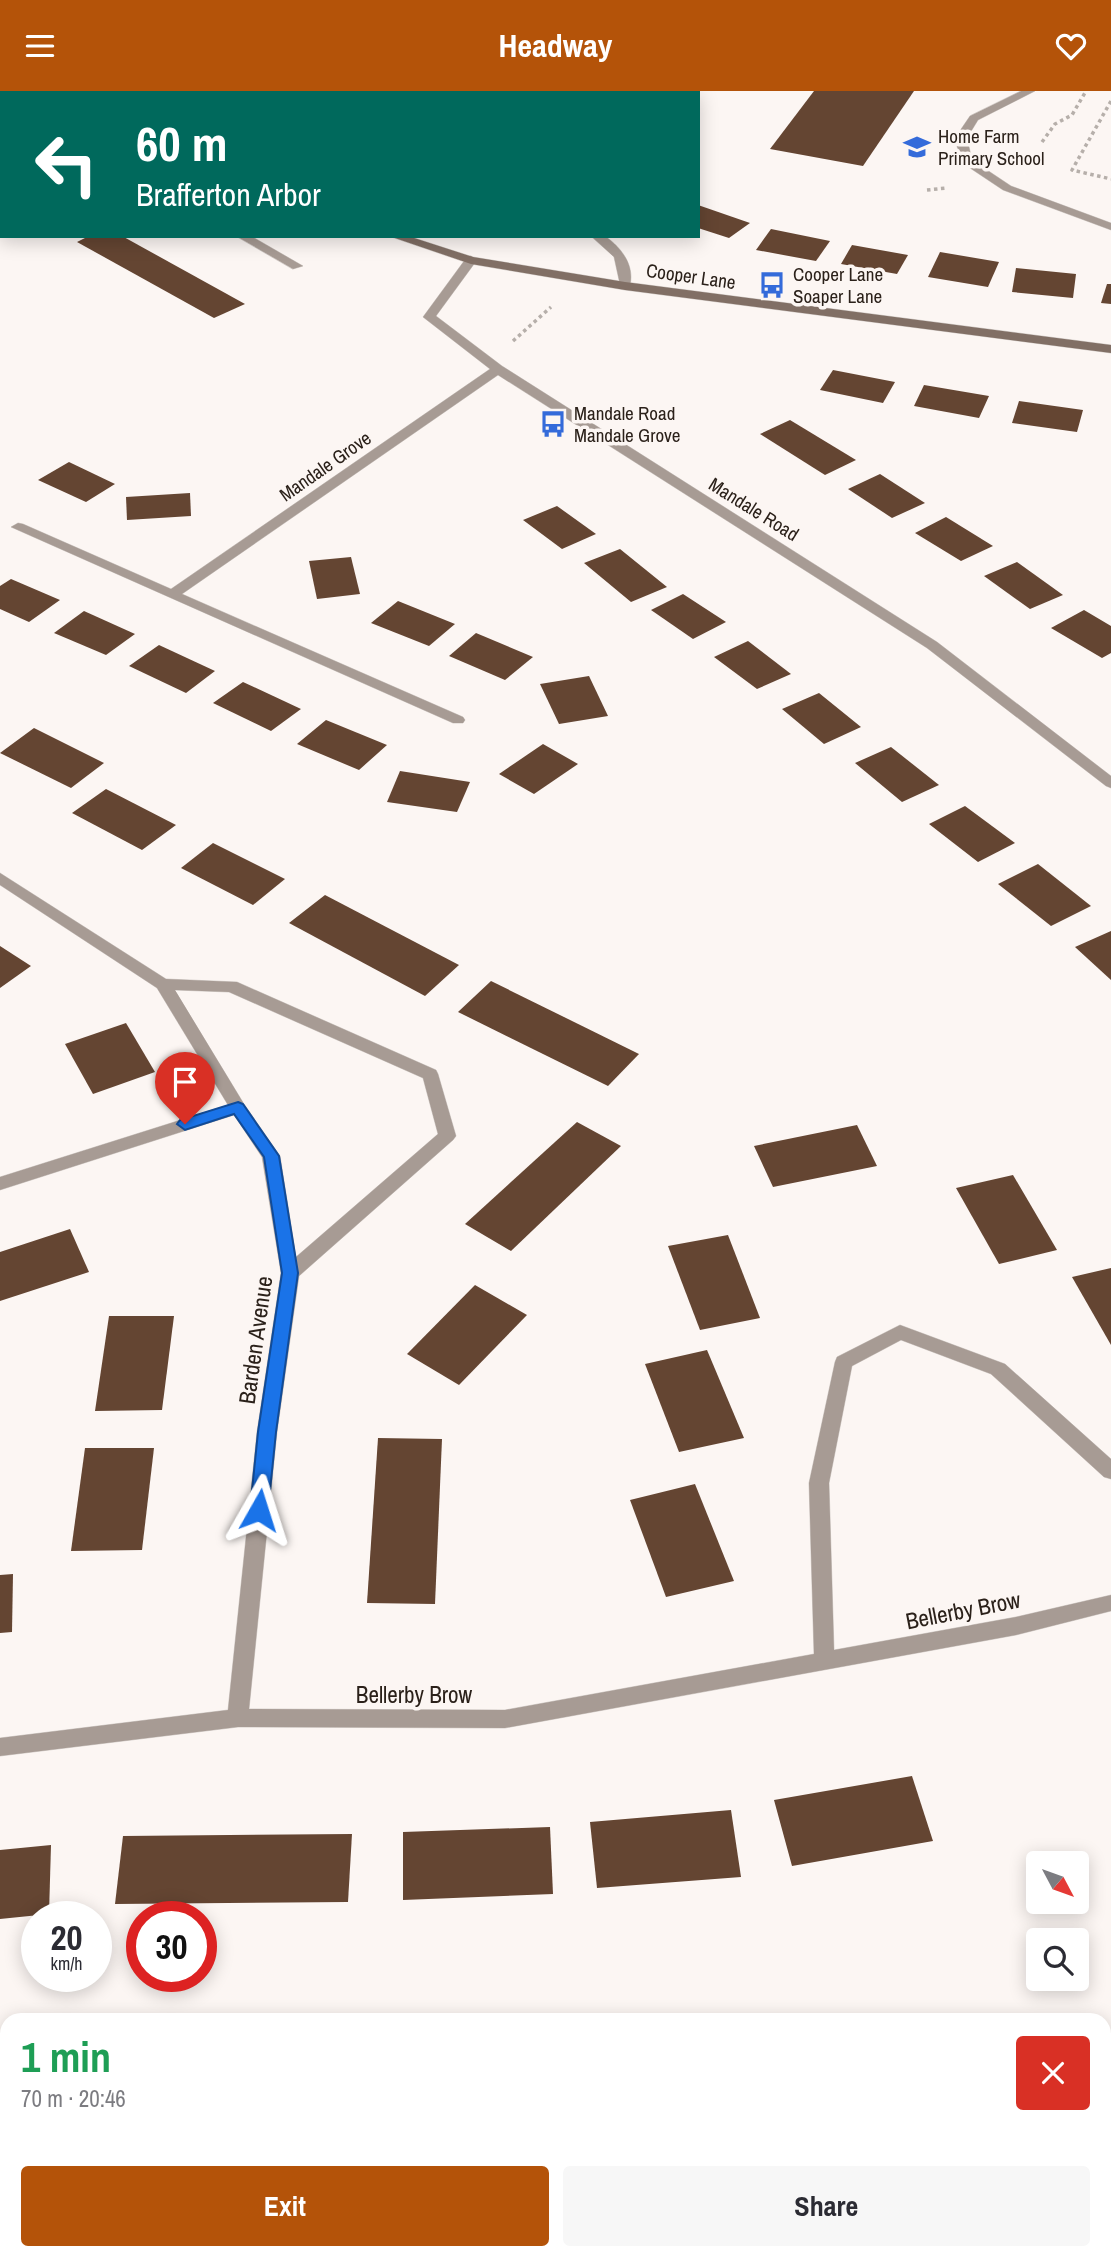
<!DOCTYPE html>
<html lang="en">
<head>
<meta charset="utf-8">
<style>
  :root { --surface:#fff; --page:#f7f7f7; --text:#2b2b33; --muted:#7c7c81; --accent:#b45309 }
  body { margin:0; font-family:"Archivo Narrow",sans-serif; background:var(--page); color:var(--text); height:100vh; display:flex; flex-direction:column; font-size:26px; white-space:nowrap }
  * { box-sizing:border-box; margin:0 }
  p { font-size:23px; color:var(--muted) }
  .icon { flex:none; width:38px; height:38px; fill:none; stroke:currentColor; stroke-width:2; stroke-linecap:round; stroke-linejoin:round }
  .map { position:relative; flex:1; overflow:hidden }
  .drawer { position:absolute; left:0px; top:1922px; width:1111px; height:247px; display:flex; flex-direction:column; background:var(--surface); border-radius:21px 21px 0 0; box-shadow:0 4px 18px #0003 }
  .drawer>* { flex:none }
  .top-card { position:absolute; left:0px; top:0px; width:700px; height:147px; box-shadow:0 4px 18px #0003; background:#00695c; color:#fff; overflow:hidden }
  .needle { width:46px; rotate:131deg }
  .tools { position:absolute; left:1026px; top:1760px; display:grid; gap:14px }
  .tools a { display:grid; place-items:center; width:63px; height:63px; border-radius:7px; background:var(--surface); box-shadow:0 4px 18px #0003; font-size:35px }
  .speed { position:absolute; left:21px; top:1810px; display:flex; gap:14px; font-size:35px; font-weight:700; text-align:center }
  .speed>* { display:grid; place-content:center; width:91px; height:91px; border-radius:50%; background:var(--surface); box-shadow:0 4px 18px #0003; line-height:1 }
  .speed small { font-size:18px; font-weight:400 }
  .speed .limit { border:10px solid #d22; background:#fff; color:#111 }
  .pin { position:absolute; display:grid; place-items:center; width:60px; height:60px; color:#fff; margin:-72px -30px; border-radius:50% 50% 50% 0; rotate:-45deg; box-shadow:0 0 7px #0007 }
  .pin .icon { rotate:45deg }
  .me { position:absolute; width:77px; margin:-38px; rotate:6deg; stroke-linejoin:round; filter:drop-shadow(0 0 5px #0008) }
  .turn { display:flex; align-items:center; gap:24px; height:147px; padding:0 21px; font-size:32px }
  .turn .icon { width:91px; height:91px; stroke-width:2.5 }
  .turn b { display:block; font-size:49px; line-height:60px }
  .round { display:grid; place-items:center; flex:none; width:74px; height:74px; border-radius:7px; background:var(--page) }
  .head { display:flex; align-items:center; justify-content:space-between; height:119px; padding:0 21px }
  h1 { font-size:42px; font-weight:800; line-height:52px; color:#1e9e55 }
  .action { display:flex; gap:14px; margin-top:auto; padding:14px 21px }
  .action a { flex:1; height:80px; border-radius:7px; background:var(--accent); color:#fff; font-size:28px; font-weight:800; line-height:80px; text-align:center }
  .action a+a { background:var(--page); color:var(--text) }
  header { display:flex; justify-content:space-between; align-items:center; height:91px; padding:0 21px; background:var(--accent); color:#fff; font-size:32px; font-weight:800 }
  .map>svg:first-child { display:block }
</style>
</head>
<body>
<header><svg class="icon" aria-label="menu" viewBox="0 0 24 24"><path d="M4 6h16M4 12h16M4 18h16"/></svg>Headway<svg class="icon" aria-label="heart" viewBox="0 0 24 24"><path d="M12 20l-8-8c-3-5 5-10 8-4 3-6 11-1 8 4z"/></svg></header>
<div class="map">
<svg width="1111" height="2168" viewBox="0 0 1111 2168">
  <rect width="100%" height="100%" fill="#fcf6f3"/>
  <!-- building -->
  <g fill="#644532">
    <path d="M814,0H914L863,75L770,58Z"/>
    <path d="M698,114L750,132L729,147L698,137Z"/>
    <path d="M771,138L830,150L816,170L756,159Z"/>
    <path d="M89,145H122L245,213L214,227L77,151Z"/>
    <path d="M852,154L908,164L897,183L841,173Z"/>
    <path d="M940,161L999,171L988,196L928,186Z"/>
    <path d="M1016,177L1076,183L1073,207L1012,201Z"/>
    <path d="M1107,193H1111V213L1101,212Z"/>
    <path d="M833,279L895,291L883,312L820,299Z"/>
    <path d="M924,294L989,305L979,327L914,315Z"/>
    <path d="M1019,310L1083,319L1077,341L1012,332Z"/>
    <path d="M790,329L856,369L825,384L760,343Z"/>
    <path d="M69,371L115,393L86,411L38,389Z"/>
    <path d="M880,383L925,412L892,427L848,398Z"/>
    <path d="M190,402L191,425L127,429L126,406Z"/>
    <path d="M557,415L596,443L562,458L523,429Z"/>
    <path d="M946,426L993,455L961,470L915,442Z"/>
    <path d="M620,458L667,496L631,511L584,472Z"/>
    <path d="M351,466L360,503L317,508L309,470Z"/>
    <path d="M1017,471L1063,504L1030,518L984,485Z"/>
    <path d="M11,488L60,509L29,531L0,518V495Z"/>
    <path d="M683,503L726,531L693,548L651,519Z"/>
    <path d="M398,510L455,533L429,555L371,532Z"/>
    <path d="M1084,519L1111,535V562L1102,567L1051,537Z"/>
    <path d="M84,520L135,543L106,564L54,542Z"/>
    <path d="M476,542L533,566L505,589L449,565Z"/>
    <path d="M748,550L791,583L757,598L714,566Z"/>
    <path d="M159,554L215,580L186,602L129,575Z"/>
    <path d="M589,585L608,625L559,633L540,593Z"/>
    <path d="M243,591L301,618L271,640L213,612Z"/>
    <path d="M819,602L861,636L824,653L782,618Z"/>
    <path d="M326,629L387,654L359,679L297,653Z"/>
    <path d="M34,637L104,672L71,697L0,662Z"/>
    <path d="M543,653L578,673L534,703L499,683Z"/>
    <path d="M891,656L939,694L902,711L855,672Z"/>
    <path d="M400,680L470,691L457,721L387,711Z"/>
    <path d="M106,698L176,734L142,759L72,722Z"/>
    <path d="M965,715L1015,752L978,771L929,733Z"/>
    <path d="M213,752L285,788L253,814L181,777Z"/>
    <path d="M1038,773L1091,815L1051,835L998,793Z"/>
    <path d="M325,804L459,874L425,905L289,832Z"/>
    <path d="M1111,840V889L1075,856Z"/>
    <path d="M0,855L31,875L0,897Z"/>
    <path d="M491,890L639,963L608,995L458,921Z"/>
    <path d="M126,932L155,981L93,1003L65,953Z"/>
    <path d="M577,1031L621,1055L511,1160L465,1133Z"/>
    <path d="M857,1034L877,1075L773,1096L754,1055Z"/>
    <path d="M1013,1084L1057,1159L999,1173L956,1097Z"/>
    <path d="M70,1138L89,1181L0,1210V1161Z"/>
    <path d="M728,1144L760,1227L700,1239L668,1155Z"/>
    <path d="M1111,1177V1254L1072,1186Z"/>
    <path d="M475,1194L527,1224L459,1294L407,1263Z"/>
    <path d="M109,1225H174L162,1319L95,1320Z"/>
    <path d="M707,1259L744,1347L679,1361L645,1273Z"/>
    <path d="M378,1347L442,1348L435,1513L367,1512Z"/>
    <path d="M85,1357H154L142,1459L71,1460Z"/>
    <path d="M695,1393L734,1490L666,1506L630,1409Z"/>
    <path d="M13,1483L12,1541L0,1542V1484Z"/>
    <path d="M912,1685L933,1750L792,1775L774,1709Z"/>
    <path d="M731,1719L741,1786L597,1797L590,1731Z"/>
    <path d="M550,1736L553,1803L403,1809V1741Z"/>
    <path d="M352,1743L348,1811L115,1813L123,1745Z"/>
    <path d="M51,1754L49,1823L0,1828V1759Z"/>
    <path d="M188,2161H296V2168H187Z"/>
    <path d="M342,2161H392V2163L343,2168Z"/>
  </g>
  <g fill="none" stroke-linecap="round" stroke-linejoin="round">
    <defs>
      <g id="service">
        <path d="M1021,0H1035L978,29L967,47L972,69L1011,95L1111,132V139L1003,99L961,71L955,47L970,25Z"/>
        <path d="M236,145H251L303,175L293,178Z"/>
      </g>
      <g id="minor">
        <path d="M351,0H363L364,2H352Z"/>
        <path d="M591,145H605C623,158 636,176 629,198H621L614,166Z"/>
        <path d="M471,165L477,169L436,225L502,275L937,551L1111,685V697L1106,695L927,557L498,284L182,503L463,626L465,629L463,632H453L11,436L18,432L23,433L171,498L490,278L423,226L467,166Z"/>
        <path d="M0,782L166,888L237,891L436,979L438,983L456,1045L453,1049L299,1185L277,1341L249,1618L505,1619L814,1563L809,1392L835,1271L837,1266L900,1234L1005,1273L1111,1368V1388L1104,1386L991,1283L901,1249L852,1275L829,1392L834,1559L1016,1526L1111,1504V1520L1016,1544L505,1637L238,1636L0,1665V1647L228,1619L257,1341L281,1182L262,1066L234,1024L0,1099V1086L228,1014L157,897L0,794ZM175,899L229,901L423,987L438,1043L296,1166L280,1065L244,1013Z"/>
        <path d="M1104,1981L1111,1984V2008L1104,2005Z"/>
      </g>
      <g id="secondary">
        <rect x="0" y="22" width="2" height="6"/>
        <path d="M389,145H408L473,166L625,191L1111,254V262L625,199L471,173Z"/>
      </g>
    </defs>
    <!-- service casing -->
    <use href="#service" stroke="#d6d0cc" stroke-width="1"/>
    <!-- minor casing -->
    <use href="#minor" stroke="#d6d0cc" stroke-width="1"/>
    <!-- secondary casing -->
    <use href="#secondary" stroke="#d6d0cc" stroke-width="1"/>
    <!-- path -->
    <g stroke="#b6afaa" stroke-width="3.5" stroke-dasharray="3.5 3.5" stroke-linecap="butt">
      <path d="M1111,10L1072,79L1111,88"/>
      <path d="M1042,51L1055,33L1072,24L1086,0"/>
      <path d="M927,99L947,97"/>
      <path d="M513,250L551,216"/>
    </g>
    <!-- service -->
    <use href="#service" fill="#a79b94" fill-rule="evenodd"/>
    <!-- minor -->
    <use href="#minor" fill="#a79b94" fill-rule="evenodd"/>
    <!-- secondary -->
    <use href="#secondary" fill="#816f65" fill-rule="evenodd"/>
  </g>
  <!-- route -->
  <path fill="#1a73e8" stroke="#114b97" stroke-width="2" d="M238,1011L243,1013L279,1065L298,1182L276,1341L268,1419L265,1424L259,1426L253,1424L250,1419L258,1341L282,1182L264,1066L234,1023L185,1039L177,1033L180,1029Z"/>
  <!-- icons -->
  <defs>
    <symbol id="school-bare" viewBox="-9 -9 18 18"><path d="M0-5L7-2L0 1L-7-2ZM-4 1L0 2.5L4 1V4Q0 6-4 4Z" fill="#346bda" stroke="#fcf6f3" stroke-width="2.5" paint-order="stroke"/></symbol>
    <symbol id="bus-bare" viewBox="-9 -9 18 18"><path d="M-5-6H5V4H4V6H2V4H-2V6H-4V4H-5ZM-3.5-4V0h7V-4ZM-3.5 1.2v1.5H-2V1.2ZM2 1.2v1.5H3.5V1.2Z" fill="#346bda" stroke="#fcf6f3" stroke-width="2.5" paint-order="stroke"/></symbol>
  </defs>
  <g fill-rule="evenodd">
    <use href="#school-bare" x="898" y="37" width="38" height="38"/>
    <use href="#bus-bare" x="753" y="175" width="38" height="38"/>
    <use href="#bus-bare" x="534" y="314" width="38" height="38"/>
  </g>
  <g text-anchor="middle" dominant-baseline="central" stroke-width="7" stroke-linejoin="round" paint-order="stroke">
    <!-- far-poi labels -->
    <g font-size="19" fill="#2b211a" stroke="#fcf6f3" text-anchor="start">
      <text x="938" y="45">Home Farm<tspan x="938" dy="22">Primary School</tspan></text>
      <text x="793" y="183">Cooper Lane<tspan x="793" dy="22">Soaper Lane</tspan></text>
      <text x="574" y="322">Mandale Road<tspan x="574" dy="22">Mandale Grove</tspan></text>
    </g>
    <!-- far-street labels -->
    <g font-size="19" fill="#2b211a" stroke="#fcf6f3">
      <text transform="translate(691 185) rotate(8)">Cooper Lane</text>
      <text transform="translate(325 375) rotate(-35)">Mandale Grove</text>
      <text transform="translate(754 418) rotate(32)">Mandale Road</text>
    </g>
    <!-- street labels -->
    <g font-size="23" fill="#2b211a" stroke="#fcf6f3">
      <text transform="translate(255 1249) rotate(-82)">Barden Avenue</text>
      <text transform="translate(963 1519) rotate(-11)">Bellerby Brow</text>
      <text x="414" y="1603">Bellerby Brow</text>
    </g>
  </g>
</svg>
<div class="tools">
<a><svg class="needle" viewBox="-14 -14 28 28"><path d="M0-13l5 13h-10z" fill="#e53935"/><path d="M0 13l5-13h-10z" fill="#7c7c81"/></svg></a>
<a><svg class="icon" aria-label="search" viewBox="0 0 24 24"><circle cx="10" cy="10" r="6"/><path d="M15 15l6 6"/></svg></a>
</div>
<div class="speed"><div>20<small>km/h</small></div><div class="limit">30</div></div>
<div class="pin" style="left:185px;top:1033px;background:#d93025"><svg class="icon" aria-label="arrive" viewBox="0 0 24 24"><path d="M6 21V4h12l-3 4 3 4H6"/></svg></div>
<svg class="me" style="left:259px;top:1419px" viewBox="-20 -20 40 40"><path d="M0-17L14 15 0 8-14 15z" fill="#1a73e8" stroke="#fff" stroke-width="4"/></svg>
<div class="top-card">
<div class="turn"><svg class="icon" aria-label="left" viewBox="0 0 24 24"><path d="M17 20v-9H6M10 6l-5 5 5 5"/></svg><div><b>60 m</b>Brafferton Arbor</div></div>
</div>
<section class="drawer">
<div class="head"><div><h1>1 min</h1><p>70 m · 20:46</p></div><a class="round" style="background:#d93025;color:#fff"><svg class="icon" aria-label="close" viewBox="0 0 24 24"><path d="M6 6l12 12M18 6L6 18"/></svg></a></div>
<div class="action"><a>Exit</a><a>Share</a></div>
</section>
</div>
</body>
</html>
